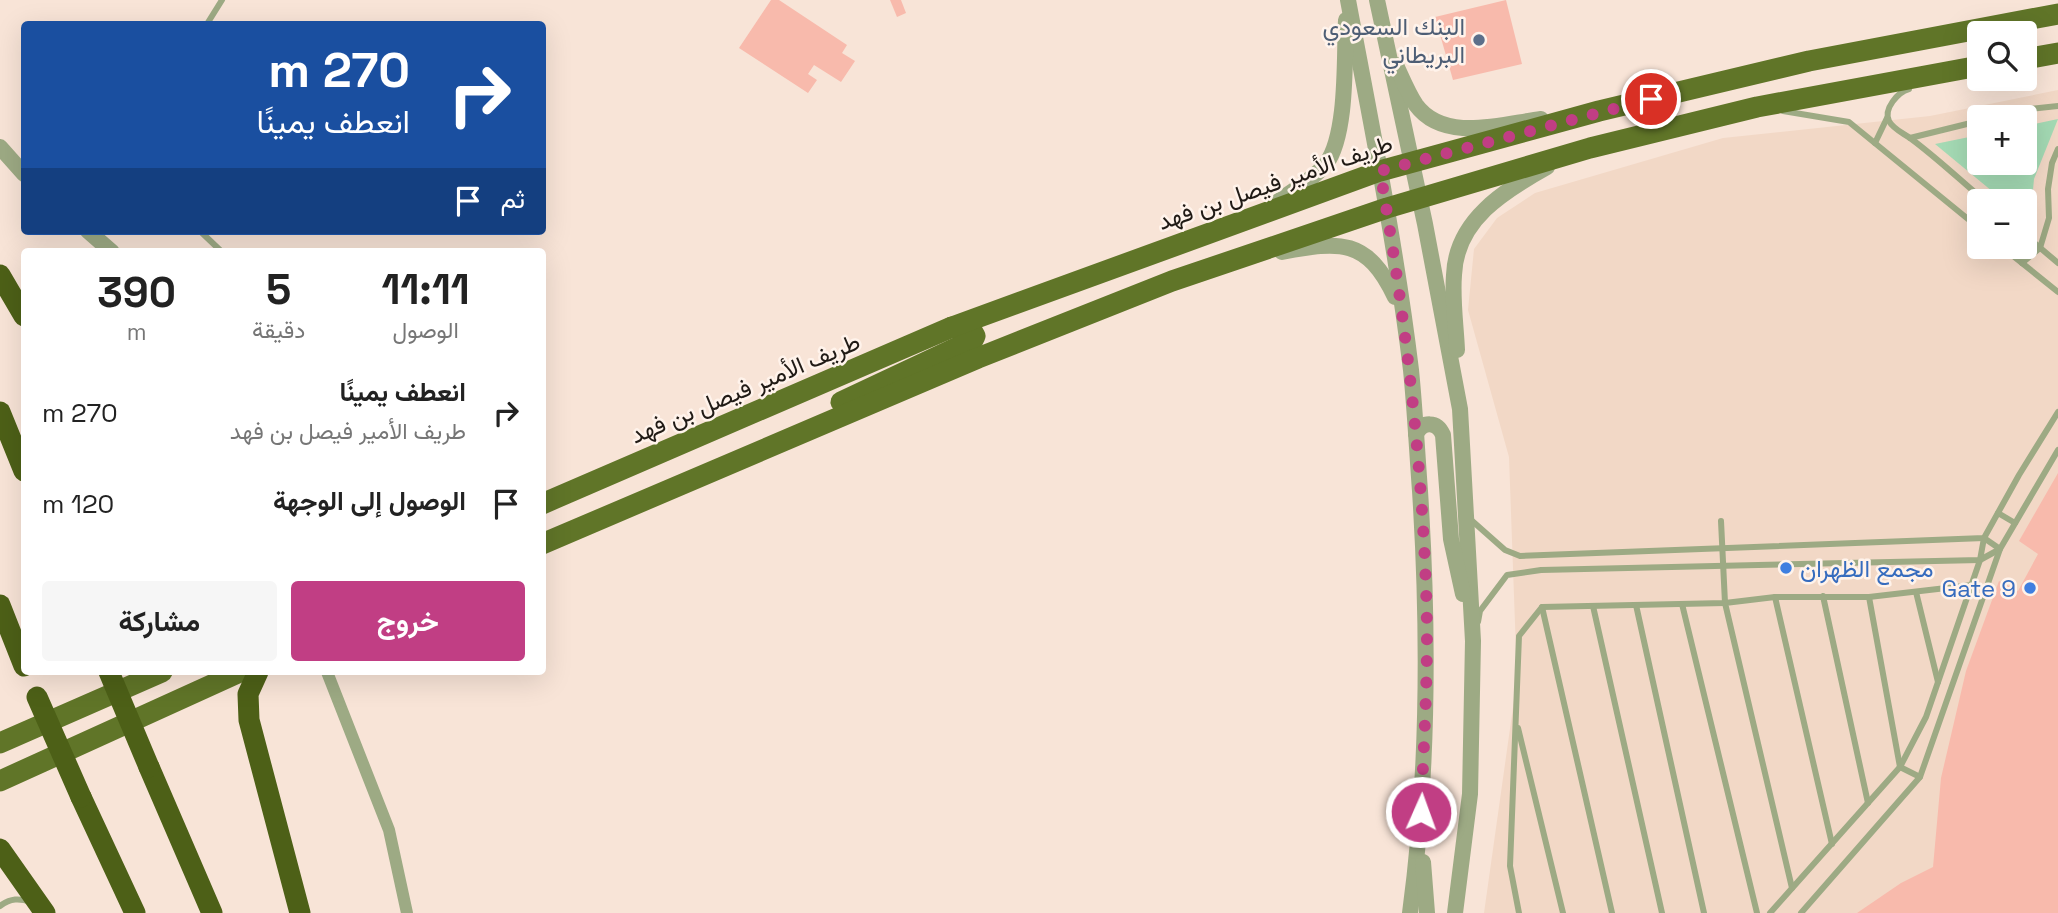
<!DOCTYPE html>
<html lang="ar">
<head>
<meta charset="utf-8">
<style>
  :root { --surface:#fff; --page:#f6f6f6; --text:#222; --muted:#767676; --accent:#c13e84 }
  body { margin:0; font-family:"Space Grotesk",Vazirmatn,sans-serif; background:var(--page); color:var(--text); direction:rtl; height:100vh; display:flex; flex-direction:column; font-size:26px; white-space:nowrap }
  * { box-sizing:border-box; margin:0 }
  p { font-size:23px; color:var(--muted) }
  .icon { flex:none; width:38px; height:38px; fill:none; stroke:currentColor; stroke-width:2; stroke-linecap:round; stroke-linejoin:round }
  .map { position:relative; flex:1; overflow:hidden; direction:ltr }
  .details { position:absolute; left:21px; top:248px; width:525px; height:427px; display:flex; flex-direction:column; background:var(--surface); border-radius:7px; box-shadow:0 7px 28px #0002; direction:rtl }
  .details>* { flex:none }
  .guide { position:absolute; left:21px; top:21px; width:525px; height:214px; border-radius:7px; box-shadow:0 7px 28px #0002; direction:rtl; background:#1a4fa0; color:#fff; overflow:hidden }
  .buttons { position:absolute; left:1967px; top:21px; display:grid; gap:14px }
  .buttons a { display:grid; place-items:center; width:70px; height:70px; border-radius:7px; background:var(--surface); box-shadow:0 7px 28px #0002; font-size:35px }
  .pin { position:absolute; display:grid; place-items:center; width:60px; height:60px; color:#fff; margin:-30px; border:4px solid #fff; border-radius:50%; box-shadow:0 2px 7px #0007 }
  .me { position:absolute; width:77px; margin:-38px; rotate:2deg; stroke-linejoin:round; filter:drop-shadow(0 0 5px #0008) }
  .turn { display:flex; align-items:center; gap:24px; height:147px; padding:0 21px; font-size:32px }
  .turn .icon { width:91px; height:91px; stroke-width:2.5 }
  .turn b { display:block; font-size:49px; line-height:60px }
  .then { display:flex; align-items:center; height:66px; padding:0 21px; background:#0003; gap:14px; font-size:26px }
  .eta { display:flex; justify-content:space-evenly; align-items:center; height:119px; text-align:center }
  .eta b { font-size:42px; font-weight:700; line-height:49px }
  .action { display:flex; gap:14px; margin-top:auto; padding:14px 21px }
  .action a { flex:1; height:80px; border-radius:7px; background:var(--accent); color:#fff; font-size:28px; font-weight:700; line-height:80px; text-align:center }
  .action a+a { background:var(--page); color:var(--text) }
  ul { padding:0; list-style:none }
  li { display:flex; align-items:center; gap:21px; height:91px; padding:0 21px }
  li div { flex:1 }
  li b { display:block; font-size:26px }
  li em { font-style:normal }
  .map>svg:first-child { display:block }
</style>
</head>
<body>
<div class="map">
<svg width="2058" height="913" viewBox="0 0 2058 913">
  <rect width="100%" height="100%" fill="#f8e4d7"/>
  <!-- built -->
  <path fill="#f2d8c6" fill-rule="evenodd" d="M2058,90V913H1484L1517,679L1509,457L1468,310L1474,249L1497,218L1535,193L1723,138L1930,116ZM1979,117H2025V163H1979ZM1979,201H2025V247H1979Z"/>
  <!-- green -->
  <path fill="#a4dab4" d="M2058,119L2034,179L2030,223L2025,219V201H2004L1935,144L1979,135V163H2025V126Z"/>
  <!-- building -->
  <g fill="#f8baac">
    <path d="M771,0H779L847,45L842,53L855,61L841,82L814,65L808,74L817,80L808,93L739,48Z"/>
    <path d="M890,0H901L906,13L897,17Z"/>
    <path d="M1506,0L1522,64L1453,80L1435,17Z"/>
    <path d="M2058,473V913H1857L1901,883L1933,867L1941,778L1966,671L1999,581L2018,591L2038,554L2019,541Z"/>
  </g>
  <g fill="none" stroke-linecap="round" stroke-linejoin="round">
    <!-- service -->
    <g stroke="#9daa84" stroke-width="6">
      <path d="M207,24L222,0"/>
      <path d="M1909,89C1898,92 1883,109 1889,121C1893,129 1903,133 1910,138C1936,157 1960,180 1985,201"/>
      <path d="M1783,111L1849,122L1979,228"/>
      <path d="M1996,117L2030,109L2058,106"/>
      <path d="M1910,138L1979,121"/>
      <path d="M1875,143L1887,118"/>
      <path d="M200,231L222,252"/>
      <path d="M2025,235L2058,263"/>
      <path d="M2002,247L2058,292"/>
      <path d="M2022,263L2040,248L2049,218L2048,189L2052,163L2058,149"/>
      <path d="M1998,513L2015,523"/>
      <path d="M1470,519L1505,550L1520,556L1984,538L2019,475L2058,412"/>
      <path d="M1916,592L1938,682"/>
      <path d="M1823,596L1868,803"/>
      <path d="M1775,597L1832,844"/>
      <path d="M1869,597L1900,767L1920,777"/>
      <path d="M1682,604L1757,913"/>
      <path d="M1636,605L1704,913"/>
      <path d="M1593,606L1662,913"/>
      <path d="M1542,607L1612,913"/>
      <path d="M1478,622L1480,611L1507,575L1541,570L1980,560L2000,549L2058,450"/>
      <path d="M1518,728L1563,913"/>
      <path d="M1792,888L1725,603L1775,597H1869L1972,585"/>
      <path d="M0,906C11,898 19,898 31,902"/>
      <path d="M1519,913L1510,866L1519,636L1542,607L1725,603L1721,521"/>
      <path d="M1770,913L1900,767L1926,717L1980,560L1984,538L2000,549L1920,777L1801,913"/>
    </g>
    <!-- minor -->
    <path stroke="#9daa84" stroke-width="12" d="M327,672L389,830L407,913"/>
    <!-- tertiary -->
    <g stroke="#9daa84" stroke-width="16">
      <path d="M1348,0C1371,123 1396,246 1411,370C1415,410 1417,451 1420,491C1429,632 1429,773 1410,913"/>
      <path d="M1377,0L1425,224L1460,409L1473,641L1470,794L1455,913"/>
      <path d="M1396,65C1402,78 1408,93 1416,105C1444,143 1502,124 1541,119"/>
      <path d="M0,147L24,174"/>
      <path d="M1275,204C1291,191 1313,180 1326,164C1348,134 1344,57 1346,20"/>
      <path d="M88,231L112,252"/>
      <path d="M1282,252C1340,241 1367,238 1395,297"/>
      <path d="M1457,350C1456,326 1452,300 1454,275C1456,220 1504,191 1547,167"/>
      <path d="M1416,434C1423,421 1437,421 1443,435L1451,539L1463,594"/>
      <path d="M1423,862L1427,913"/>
    </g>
    <!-- primary -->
    <g stroke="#607528" stroke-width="21">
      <path d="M2025,59L2058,53"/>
      <path d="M841,402L973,340L975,336L971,329L952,327"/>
      <path d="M542,504L952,327L1380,171L1599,111L1809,61L2058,14"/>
      <path d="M542,544L978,358L1172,281L1387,208L1590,148L1757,107L1979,66"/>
      <path d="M0,743L162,672"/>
      <path d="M0,781L240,672"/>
    </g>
    <!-- motorway -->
    <g stroke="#4d6017" stroke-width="21">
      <path d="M0,275L24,316"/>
      <path d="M0,412L24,471"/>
      <path d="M0,605L24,666"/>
      <path d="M258,672L248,694L249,720L300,913"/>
      <path d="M149,767L212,913"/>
      <path d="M81,797L135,913"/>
      <path d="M0,849L45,913"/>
    </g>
    <!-- motorway-bridge -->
    <g stroke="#4d6017" stroke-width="21">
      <path d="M109,672L149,767"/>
      <path d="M37,697L81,797"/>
    </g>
  </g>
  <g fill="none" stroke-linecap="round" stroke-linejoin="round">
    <!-- route -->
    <path stroke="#c13e84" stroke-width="12" stroke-dasharray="0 21.6" d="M1421,812C1424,738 1429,663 1426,589C1421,449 1404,309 1380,171L1651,99"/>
  </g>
  <!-- markers -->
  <circle fill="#5c6f8a" stroke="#fff3eb" stroke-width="2.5" cx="1479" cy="40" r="7"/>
  <g fill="#3f7fe0" stroke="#fff3eb" stroke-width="2.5">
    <circle cx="1786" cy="568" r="7"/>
    <circle cx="2030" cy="588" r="7"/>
  </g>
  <g text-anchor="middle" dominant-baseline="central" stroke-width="5" stroke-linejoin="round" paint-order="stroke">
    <!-- service labels -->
    <g font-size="24" fill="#4e5e75" stroke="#fff3eb" text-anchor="end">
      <text x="1465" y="26">البنك السعودي<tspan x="1465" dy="28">البريطاني</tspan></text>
    </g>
    <!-- street labels -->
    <g font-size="24" fill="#201a15" stroke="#fff3eb">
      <text transform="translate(1275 182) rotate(-19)">طريف الأمير فيصل بن فهد</text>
      <text transform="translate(745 388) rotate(-23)">طريف الأمير فيصل بن فهد</text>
    </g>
    <!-- shop labels -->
    <g font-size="24" fill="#366cbe" stroke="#fff3eb" text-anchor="start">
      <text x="1800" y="568">مجمع الظهران</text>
      <text x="2016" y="588" text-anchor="end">Gate 9</text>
    </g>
  </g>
</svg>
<div class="buttons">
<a><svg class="icon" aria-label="search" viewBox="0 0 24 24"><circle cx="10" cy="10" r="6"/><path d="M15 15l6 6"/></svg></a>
<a>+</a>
<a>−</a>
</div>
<div class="pin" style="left:1651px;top:99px;background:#d93025"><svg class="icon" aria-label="arrive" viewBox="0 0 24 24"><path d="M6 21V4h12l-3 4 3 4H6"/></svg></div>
<svg class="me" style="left:1421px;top:812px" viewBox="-20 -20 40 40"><circle r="17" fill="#c13e84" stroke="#fff" stroke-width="3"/><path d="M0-11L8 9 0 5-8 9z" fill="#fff"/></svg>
<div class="guide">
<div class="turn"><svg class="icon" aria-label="right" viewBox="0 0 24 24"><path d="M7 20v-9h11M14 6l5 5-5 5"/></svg><div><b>270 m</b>انعطف يمينًا</div></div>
<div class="then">ثم<svg class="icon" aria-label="arrive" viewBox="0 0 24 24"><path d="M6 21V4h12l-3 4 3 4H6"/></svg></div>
</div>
<section class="details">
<div class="eta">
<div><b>11:11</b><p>الوصول</p></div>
<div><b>5</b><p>دقيقة</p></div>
<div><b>390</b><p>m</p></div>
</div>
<ul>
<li><svg class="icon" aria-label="right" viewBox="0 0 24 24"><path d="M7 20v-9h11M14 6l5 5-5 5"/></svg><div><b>انعطف يمينًا</b><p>طريف الأمير فيصل بن فهد</p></div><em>270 m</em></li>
<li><svg class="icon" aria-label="arrive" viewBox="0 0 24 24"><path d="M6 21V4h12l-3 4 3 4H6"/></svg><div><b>الوصول إلى الوجهة</b></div><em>120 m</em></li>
</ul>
<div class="action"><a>خروج</a><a>مشاركة</a></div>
</section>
</div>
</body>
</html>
